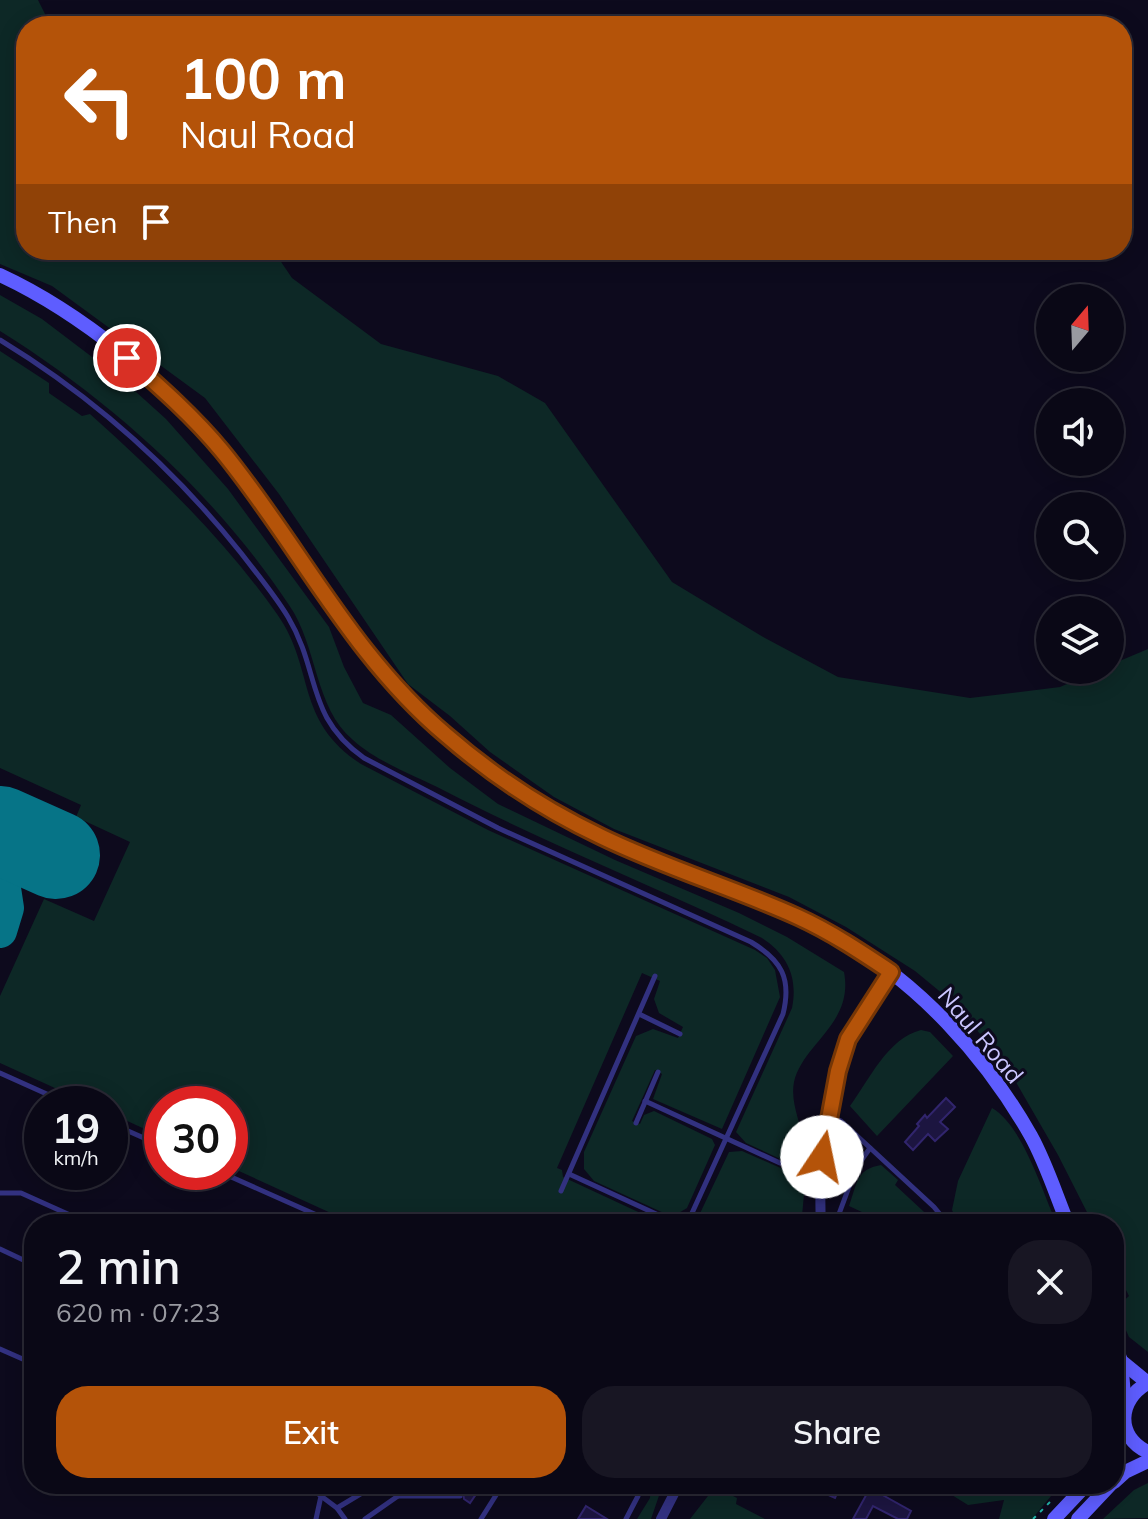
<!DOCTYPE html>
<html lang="en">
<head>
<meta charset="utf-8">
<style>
  :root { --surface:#0a0816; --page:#181623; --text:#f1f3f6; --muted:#999aa1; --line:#2a2935; --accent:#b45309 }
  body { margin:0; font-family:Mulish,sans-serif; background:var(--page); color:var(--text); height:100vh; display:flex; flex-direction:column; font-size:30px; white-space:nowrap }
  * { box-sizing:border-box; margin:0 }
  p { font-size:26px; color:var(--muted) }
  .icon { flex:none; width:44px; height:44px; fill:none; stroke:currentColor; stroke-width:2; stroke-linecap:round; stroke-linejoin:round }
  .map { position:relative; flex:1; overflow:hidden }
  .details { position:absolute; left:24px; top:1214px; width:1100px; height:280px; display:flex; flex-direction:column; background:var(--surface); border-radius:32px; box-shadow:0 4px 20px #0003,0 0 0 2px var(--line) }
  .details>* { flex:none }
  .guide { position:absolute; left:16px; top:16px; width:1116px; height:244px; border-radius:32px; box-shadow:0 4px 20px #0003,0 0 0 2px var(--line); background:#b45309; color:#fff; overflow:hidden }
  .needle { width:52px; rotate:19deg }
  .buttons { position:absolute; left:1036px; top:284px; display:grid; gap:16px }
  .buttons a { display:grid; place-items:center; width:88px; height:88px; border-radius:50%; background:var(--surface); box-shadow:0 4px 20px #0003,0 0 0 2px var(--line); font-size:40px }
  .speed { position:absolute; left:24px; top:1086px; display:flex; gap:16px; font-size:40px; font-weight:700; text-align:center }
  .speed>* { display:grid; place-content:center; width:104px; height:104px; border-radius:50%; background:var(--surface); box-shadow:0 4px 20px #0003,0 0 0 2px var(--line); line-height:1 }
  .speed small { font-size:20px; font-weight:400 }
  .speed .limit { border:12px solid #d22; background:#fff; color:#111 }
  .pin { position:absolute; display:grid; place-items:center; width:68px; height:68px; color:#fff; margin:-34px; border:4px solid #fff; border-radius:50%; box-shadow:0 2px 8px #0007 }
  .me { position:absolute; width:88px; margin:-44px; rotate:11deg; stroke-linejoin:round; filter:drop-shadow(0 0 6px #0008) }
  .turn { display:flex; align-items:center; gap:28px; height:168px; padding:0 32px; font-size:36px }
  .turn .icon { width:104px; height:104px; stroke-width:2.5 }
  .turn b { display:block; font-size:56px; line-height:68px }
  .then { display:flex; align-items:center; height:76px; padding:0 32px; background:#0003; gap:16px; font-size:30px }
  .round { display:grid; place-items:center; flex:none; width:84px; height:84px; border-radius:32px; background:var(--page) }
  .head { display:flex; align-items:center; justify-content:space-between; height:136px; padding:0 32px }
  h1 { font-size:48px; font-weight:600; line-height:60px }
  .action { display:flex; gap:16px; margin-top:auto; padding:16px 32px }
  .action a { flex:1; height:92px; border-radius:32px; background:var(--accent); color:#fff; font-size:32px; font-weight:600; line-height:92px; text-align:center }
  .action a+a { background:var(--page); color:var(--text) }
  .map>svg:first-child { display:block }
</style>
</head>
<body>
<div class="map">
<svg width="1148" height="1519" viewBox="0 0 1148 1519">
  <rect width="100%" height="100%" fill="#0d0a1d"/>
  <!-- green -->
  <g fill="#0d2826">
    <path d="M0,0H38L51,26H26V250H273L292,278L381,344L498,376L545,403L672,582L765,638L838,677L970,698L1060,687L1099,670H1110V665L1148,649V1352L1129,1337L1116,1308L1129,1296L1114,1266V1224H1093L1058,1155L1006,1065L955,1004L915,971L846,927L789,897L614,829L554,797L490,752L450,716L408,684L279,494L205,398L52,286L0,264Z"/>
    <path d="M0,295L42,319L125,382L166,419L228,489L329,627L344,667L363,703L391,715L450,768L498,804L615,860L739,913L787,937L844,972C854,1024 803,1043 794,1082C790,1103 801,1123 804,1143C807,1169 804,1198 801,1224H695L729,1152L742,1151L783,1169L787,1162L746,1143L736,1132L792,1008C798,978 788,955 762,938C657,887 547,844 443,790C414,775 377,762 353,740C314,707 318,647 289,605C216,495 112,401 0,331Z"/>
    <path d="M0,351L49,383V393L82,416L90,414C158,475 224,539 277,614C316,669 294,720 361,764L488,830L755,950L767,958L775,970L780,997L722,1129L653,1099L662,1074L655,1070L632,1121L640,1124L644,1115L654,1111L712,1139L715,1145L687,1208L677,1214H666L594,1181L584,1169V1152L636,1036L653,1029L678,1038L683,1027L659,1013L654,999L660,981L642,973L557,1168L562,1170L563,1177L664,1224H355L230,1167V1104H162V1137L110,1113V1104H90L0,1063V996L44,899L94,921L130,842L76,817L81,805L0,768Z"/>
    <path d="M921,1030L930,1032L953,1056L877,1136L850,1106C869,1080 888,1038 921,1030Z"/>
    <path d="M992,1108C1023,1126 1042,1191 1057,1224H958L952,1210L958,1181Z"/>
    <path d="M881,1165L898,1180L895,1185L937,1224H858L864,1213L849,1206C857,1184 856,1169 881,1165Z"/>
    <path d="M1148,1483V1518L1103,1519L1134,1490Z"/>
    <path d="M651,1484H663L651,1519H637L650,1498Z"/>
    <path d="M952,1484H1061L1032,1519H999L1004,1500L968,1505L947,1492Z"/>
    <path d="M715,1487L737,1498L736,1504L765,1519H690Z"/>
  </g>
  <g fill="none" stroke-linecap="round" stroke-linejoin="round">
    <!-- taxiway -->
    <path stroke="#067487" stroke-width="34" d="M0,862L7,908L0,931"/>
    <!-- runway -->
    <path stroke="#067487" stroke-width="88" d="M0,830L56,855"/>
  </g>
  <!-- building -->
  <g fill="#1c1540" stroke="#31256d" stroke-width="2">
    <path d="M946,1098L955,1107L940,1122L948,1129L935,1141L928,1134L913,1150L905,1142L919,1126L917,1124L925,1115L927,1118Z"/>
    <path d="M441,1484H483L470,1503L464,1499L463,1492L451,1490Z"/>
    <path d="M804,1484H841L835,1498Z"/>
    <path d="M870,1488L911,1511L907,1519H898L873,1506L866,1519H853Z"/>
    <path d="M586,1506L607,1519H578Z"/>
  </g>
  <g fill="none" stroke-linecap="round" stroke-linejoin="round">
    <!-- path -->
    <path stroke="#23b6aa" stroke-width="2" stroke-dasharray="4 6" stroke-linecap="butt" d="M1033,1519L1052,1500"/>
    <!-- lane -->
    <g stroke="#323180" stroke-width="5">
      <path d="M0,340C92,396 174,469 241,553C257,574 274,594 288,617C321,672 305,716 364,758L498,828L751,942C781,960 792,978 783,1014L687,1224"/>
      <path d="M639,1014L680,1034"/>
      <path d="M0,1073L69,1104"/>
      <path d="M645,1101L780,1163"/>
      <path d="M830,1116L841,1121L934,1207L948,1224"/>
      <path d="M110,1123L162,1146"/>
      <path d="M636,1123L658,1072"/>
      <path d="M220,1172L337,1224"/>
      <path d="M569,1174L678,1224"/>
      <path d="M561,1191L655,976"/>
      <path d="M0,1193H21L90,1224"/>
      <path d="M836,1222L856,1168L870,1148"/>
      <path d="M0,1249L34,1265"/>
      <path d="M0,1349L34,1364"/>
      <path d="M306,1484L321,1496L316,1519"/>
      <path d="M322,1484L321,1496L337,1508L345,1519"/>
      <path d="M398,1496H460"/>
      <path d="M337,1508L362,1493L369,1484"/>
      <path d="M365,1519L398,1496L404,1484"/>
      <path d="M481,1519L503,1484"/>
      <path d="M626,1519L638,1496L633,1484"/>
    </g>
    <!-- street -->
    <g stroke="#323180" stroke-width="10">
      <path d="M821,1224C818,1171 827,1090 848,1041C858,1016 877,994 891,972"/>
      <path d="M661,1519L679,1484"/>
    </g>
    <!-- secondary -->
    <g stroke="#5e5dff" stroke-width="14">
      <path d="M0,275C78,311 171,385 224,453C299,548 349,647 441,731C506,790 587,833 668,866C725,890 784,907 838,937C919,983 985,1055 1031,1136C1046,1163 1056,1195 1068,1224"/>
      <path d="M1114,1341L1121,1361L1125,1406"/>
      <path d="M1121,1361L1148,1383"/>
      <path d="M1148,1383C1118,1399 1115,1437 1148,1452"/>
      <path d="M1114,1482L1125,1472L1148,1461"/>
      <path d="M1054,1519L1087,1484"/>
      <path d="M1078,1519L1111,1484"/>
    </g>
  </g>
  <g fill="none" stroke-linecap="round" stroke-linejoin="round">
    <defs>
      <path id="route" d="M127,358C160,387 194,417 222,451C299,545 351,655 446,735C492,775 547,811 602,837C666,868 734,888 798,917C831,932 861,952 891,972L848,1039L838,1071L822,1157"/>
    </defs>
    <!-- route casing -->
    <use href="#route" stroke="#753606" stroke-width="20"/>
    <!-- route -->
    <use href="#route" stroke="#b45309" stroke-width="14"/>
  </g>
  <g text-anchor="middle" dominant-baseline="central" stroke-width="6" stroke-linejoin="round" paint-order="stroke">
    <!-- street labels -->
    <g font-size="24" fill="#cbc6ff" stroke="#0d0a1d">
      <text transform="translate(981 1035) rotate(50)">Naul Road</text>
    </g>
  </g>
</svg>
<div class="buttons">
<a><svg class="needle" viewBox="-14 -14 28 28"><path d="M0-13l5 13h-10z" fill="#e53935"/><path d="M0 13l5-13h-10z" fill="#999aa1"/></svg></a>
<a><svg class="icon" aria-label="sound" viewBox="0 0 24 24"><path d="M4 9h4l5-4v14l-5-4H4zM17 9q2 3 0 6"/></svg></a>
<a><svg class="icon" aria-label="search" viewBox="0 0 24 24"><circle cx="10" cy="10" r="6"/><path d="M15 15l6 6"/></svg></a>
<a><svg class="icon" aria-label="layers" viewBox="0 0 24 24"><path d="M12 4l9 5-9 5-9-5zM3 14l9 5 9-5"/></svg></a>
</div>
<div class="speed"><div>19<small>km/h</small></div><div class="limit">30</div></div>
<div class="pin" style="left:127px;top:358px;background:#d93025"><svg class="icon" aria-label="arrive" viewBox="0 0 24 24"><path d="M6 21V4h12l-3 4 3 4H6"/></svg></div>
<svg class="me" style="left:822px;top:1157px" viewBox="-20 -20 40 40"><circle r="19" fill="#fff"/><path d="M0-13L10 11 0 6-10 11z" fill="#b45309"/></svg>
<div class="guide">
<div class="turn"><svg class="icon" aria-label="left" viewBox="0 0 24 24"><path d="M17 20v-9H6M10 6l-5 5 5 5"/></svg><div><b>100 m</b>Naul Road</div></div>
<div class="then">Then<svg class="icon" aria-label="arrive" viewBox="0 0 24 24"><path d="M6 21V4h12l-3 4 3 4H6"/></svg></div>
</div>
<section class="details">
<div class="head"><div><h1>2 min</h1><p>620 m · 07:23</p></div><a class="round"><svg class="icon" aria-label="close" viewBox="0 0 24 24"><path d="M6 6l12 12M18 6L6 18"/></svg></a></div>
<div class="action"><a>Exit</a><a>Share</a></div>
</section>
</div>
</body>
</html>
